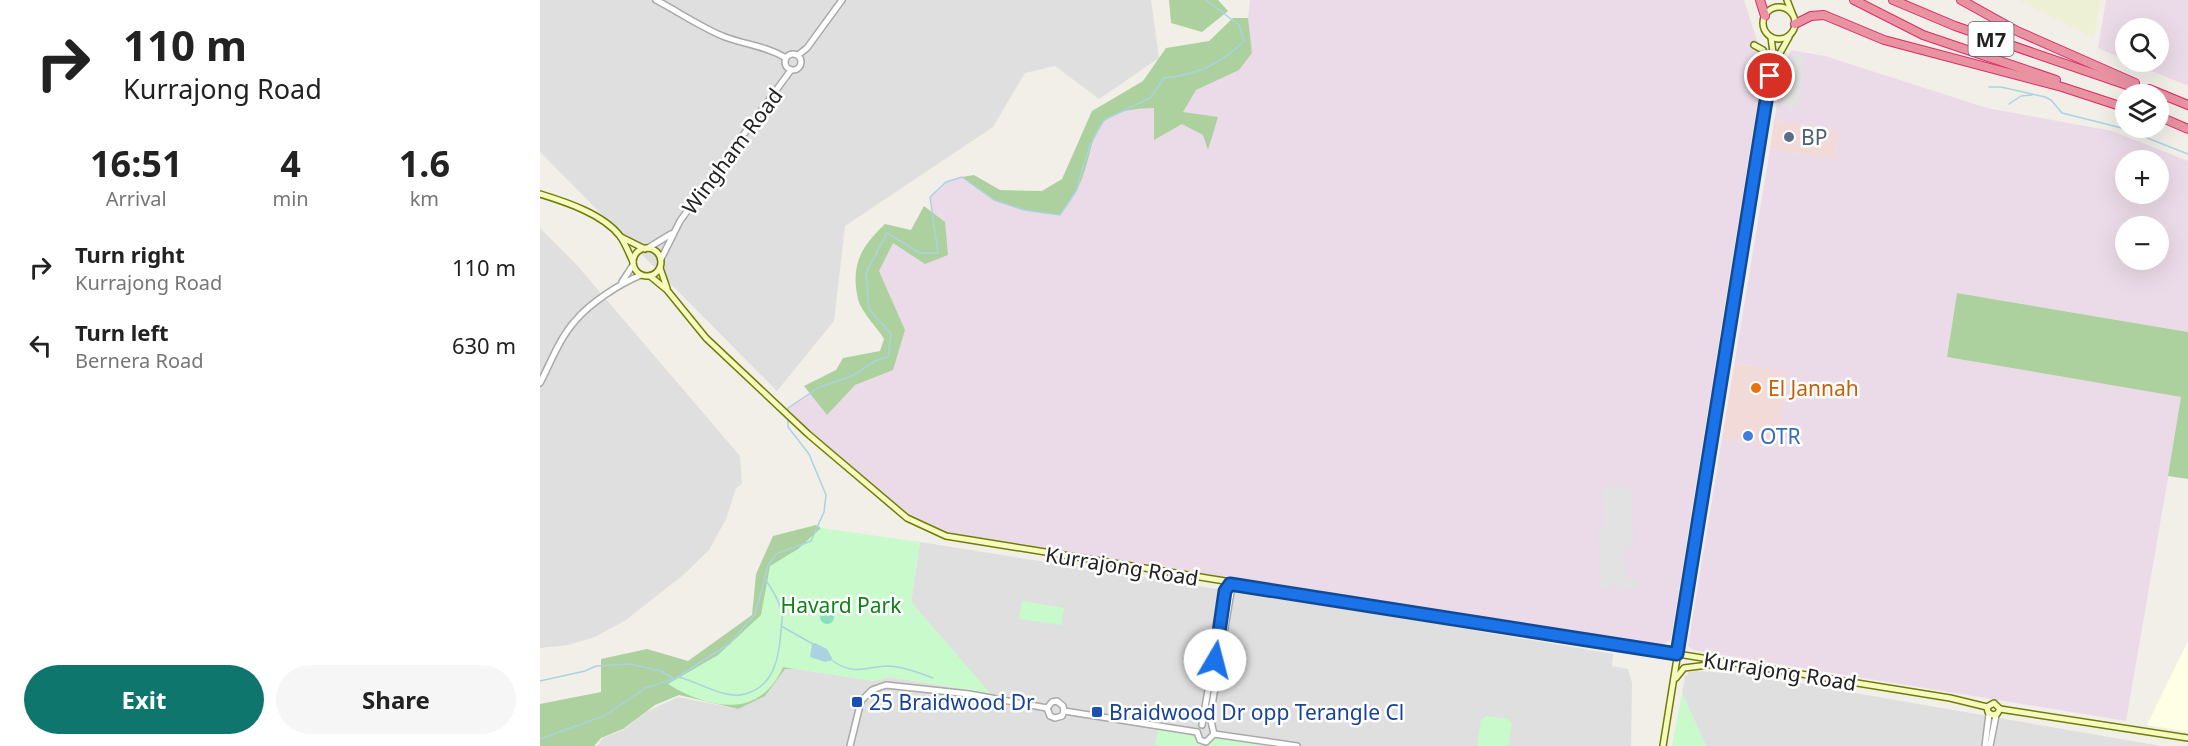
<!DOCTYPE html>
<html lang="en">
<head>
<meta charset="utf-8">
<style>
  :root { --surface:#fff; --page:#f6f6f6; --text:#222; --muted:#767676; --accent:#0f766e }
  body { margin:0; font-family:"Noto Sans",sans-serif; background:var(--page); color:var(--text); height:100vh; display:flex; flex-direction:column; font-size:22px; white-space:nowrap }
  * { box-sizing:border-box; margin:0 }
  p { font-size:20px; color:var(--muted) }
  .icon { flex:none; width:33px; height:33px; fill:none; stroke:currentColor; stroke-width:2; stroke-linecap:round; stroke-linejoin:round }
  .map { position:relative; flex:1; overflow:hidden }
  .side { display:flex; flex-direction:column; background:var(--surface); width:540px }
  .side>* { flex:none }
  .guide { background:#fff; color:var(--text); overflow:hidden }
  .controls { position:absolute; left:1575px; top:18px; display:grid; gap:12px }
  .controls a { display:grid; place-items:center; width:54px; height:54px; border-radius:50%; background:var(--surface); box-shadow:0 6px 24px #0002; font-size:30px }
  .pin { position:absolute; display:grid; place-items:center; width:51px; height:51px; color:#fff; margin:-26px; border:3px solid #fff; border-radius:50%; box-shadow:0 2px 6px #0007 }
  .me { position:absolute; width:66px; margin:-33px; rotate:8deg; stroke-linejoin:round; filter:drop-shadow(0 0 4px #0008) }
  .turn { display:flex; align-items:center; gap:21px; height:126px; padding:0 24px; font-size:27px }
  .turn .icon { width:78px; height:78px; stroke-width:2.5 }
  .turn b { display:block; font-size:42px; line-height:51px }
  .eta { display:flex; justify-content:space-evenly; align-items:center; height:102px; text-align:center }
  .eta b { font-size:36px; font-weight:700; line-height:42px }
  .cta { display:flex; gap:12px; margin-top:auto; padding:12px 24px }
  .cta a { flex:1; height:69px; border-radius:36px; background:var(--accent); color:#fff; font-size:24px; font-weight:700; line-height:69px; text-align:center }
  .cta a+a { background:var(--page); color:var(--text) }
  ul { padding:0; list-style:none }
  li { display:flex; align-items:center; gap:18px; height:78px; padding:0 24px }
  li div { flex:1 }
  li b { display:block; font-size:22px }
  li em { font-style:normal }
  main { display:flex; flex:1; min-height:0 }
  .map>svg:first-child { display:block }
</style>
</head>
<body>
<main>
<section class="side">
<div class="guide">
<div class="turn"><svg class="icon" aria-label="right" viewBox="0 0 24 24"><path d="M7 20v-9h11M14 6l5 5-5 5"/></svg><div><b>110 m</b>Kurrajong Road</div></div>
</div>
<div class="eta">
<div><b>16:51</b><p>Arrival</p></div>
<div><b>4</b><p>min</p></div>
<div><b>1.6</b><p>km</p></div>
</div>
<ul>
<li><svg class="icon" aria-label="right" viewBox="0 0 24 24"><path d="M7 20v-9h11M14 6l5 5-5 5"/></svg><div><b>Turn right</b><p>Kurrajong Road</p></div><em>110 m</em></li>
<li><svg class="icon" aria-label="left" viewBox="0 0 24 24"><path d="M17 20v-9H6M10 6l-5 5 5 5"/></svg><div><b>Turn left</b><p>Bernera Road</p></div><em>630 m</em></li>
</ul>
<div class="cta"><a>Exit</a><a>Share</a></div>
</section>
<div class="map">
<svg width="1648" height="746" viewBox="0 0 1648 746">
  <rect width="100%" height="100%" fill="#f2efe9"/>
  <!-- residential -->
  <g fill="#e0dfdf">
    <path d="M0,0H611L619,58L559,99L515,66L485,73L453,127L305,226L294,321L237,391L0,152Z"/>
    <path d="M0,228L35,263L200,456L202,484L196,488L186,519L169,550L143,575L86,620L55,637L28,645L0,648Z"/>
    <path d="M380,542L885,622L1073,654L1072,666L1088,669L1092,683L1091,746H57L63,738L83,730L106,712L138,697L198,709L243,667L335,681L348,677L362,679L449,693L371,602Z"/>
    <path d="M1157,671L1203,674L1269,685L1621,746H1166L1142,693L1145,677L1149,672Z"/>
  </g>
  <!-- commercial -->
  <g fill="#f2dad9">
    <path d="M1234,120L1299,130L1295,159L1230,149Z"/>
    <path d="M1199,364L1249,372L1237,448L1182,439L1194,366Z"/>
  </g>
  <!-- industrial -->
  <g fill="#ebdbe8" fill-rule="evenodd">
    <path d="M710,0H1204L1224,62L1131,639L1123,645L690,584L396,533L354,508L268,434L248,408L278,388L337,360L351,334L329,309L336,249L395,226L390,197L406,182L422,177L454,200L536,191L550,145L564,120L708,18Z"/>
    <path d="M1566,0H1648V86L1590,62H1618V28H1586L1585,60L1558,48Z"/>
    <path d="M1251,50L1285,56L1447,108L1572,131L1648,161V332L1417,293L1407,357L1642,397L1586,721L1153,650L1148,646L1182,439L1237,447L1249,372L1199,364L1194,366L1230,149L1295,159L1299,130L1234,120L1244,64ZM1586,160H1618V194H1586ZM1586,226H1618V260H1586Z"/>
  </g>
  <!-- education -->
  <path fill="#ffffe5" d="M1648,641V732L1607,725Z"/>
  <!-- farmland -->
  <path fill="#eef0d5" d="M1478,0H1560L1554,38Z"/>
  <!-- forest -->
  <g fill="#add19e">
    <path d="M629,0H678L688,11L662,32L631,23Z"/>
    <path d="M693,18H708L712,53L699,70L656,90L643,112L678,117L668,150L663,135L642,124L614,140V108C539,109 561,145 536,192C531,200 525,208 520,215L484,210L454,200L422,177L434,175L460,190L502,191L522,179L552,111L603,81L626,48L669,41Z"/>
    <path d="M384,206L405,222L408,255L385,264L353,243L339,271L365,330L353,370L315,385L287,415L264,386L296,370L303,358L340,351L344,339C337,327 321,312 318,299C310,264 322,246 345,224L371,230Z"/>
    <path d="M1417,293L1648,332V479L1628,476L1641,397L1407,357Z"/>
    <path d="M276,525L281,528L285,554L262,668L245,669L225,696L198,709L139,695L115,705L83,729L61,738L54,746H0V704L61,692V659L107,649L148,661L212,615L216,574L233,536Z"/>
  </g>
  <!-- park -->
  <g fill="#c8facc">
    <path d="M281,528L380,542L371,602L450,693L362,679L348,677L335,681L243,667C220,719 170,710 128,684L178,655L221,615L230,566L258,549Z"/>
    <path d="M482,601L524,608L521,625L479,619Z"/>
    <path d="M1142,693L1166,746H1132Z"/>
    <path d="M946,716L969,719L972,724L968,746H937L941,720Z"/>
    <path d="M618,728L653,736L664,744L677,738L735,746H615Z"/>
  </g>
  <!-- pitch -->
  <circle fill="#88e0be" cx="287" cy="617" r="7"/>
  <!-- parking -->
  <g fill="#e2e2e2">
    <path d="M1251,54L1266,56L1258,109L1243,107Z"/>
    <path d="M1091,487L1093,545L1085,546V573L1087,578L1098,580L1099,589L1077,590V584H1070V590L1060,589L1059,528L1063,527L1062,488Z"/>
  </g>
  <!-- water -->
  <path fill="#aad3df" d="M275,643L287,649L293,660L285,662L270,657L272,644Z"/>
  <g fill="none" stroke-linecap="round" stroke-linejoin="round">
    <!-- stream -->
    <g stroke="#aad3df" stroke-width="1.5">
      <path d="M1449,87H1461L1505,97L1511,100L1522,113L1582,128L1648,154"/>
      <path d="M1469,104L1481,96L1492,95"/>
      <path d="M248,413V408L278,388L312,376L337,360L348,357L351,334L329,309L326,273L347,233L380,253H398L390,197L406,182L422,177L454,200L484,210L520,215L536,191L550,145L564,120L610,98L624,78C656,75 681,64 704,41L699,25L666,0"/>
      <path d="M241,626L273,644"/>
      <path d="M293,661C315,676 324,667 347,666C362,666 378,672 393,678"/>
      <path d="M138,677C158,681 184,700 205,694C235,686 239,656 241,631C241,625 243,618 242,612C239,600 232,589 225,579"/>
      <path d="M0,681L45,671L56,666L90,664L121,671L134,679"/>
      <path d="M0,739L66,715L105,688L134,679L189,644L215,614L228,566L236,554L271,541L284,512L286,495L269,454L248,427V418"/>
    </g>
    <defs>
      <g id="tertiary">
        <path d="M116,0C139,12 160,27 185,37C207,45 226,46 246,58"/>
        <circle cx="253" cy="62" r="8"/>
        <path d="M258,55L267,48L302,0"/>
        <path d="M108,248L131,234"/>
        <path d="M121,259L140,221L251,70"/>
        <path d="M82,282L93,265"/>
        <path d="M0,383C11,362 19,339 35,321C50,303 79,284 101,275"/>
        <path d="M507,708L510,716L515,718L522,716L524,711"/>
        <path d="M507,708L512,702L517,701L523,706L524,711"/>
        <path d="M524,711L657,732"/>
        <path d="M662,725L685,591L690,584"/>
        <path d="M657,732L660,740L666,742L674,734"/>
        <path d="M674,734L670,717L691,592L690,584"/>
        <path d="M674,734L757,746"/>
        <path d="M310,746L321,701L332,690L346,685L429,694L507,708"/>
        <path d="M1445,746L1449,714"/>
        <path d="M1450,746L1456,715"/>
      </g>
      <g id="secondary">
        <path d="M1247,0L1252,13"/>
        <circle cx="1239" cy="23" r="16"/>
        <path d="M1214,45L1223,50L1230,64"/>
        <path d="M1231,69L1249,37"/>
        <path d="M0,194C26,202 63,214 80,236C85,243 89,253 93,262"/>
        <path d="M81,237L105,249"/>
        <circle cx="107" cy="262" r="14"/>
        <path d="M120,268L127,288"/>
        <path d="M110,276L127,290L166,338L268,434L367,518L406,536L1410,698L1447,707"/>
        <path d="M1136,678L1144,668L1184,663"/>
        <path d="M1447,707L1448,712L1452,715L1457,714L1460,709"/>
        <path d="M1447,707L1454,703L1460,709"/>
        <path d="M1460,709L1648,738"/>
        <path d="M1123,746L1231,69L1233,53L1231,37"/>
      </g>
      <g id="motorway">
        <path d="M1220,0L1225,16"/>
        <path d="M1314,0L1383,35L1516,80"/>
        <path d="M1353,0L1415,26L1613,94"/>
        <path d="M1421,0L1477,31L1595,83"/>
        <path d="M1255,24L1271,16L1284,15L1344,40L1522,87L1586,108"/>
        <path d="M1609,89L1648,105"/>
        <path d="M1618,116L1648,129"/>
      </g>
    </defs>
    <!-- tertiary casing -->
    <use href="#tertiary" stroke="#a9a9a9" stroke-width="8"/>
    <!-- secondary casing -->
    <use href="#secondary" stroke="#707d05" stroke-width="8"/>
    <!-- motorway casing -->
    <use href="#motorway" stroke="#dc2a67" stroke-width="10"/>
    <!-- tertiary -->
    <use href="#tertiary" stroke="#fff" stroke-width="5"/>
    <!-- secondary -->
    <use href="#secondary" stroke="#f7fabf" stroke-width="5"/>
    <!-- motorway -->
    <use href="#motorway" stroke="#e892a2" stroke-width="8"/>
  </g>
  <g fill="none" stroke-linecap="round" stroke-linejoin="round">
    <defs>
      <path id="route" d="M675,660L685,591L690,584L1137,654L1230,76"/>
    </defs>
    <!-- route casing -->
    <use href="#route" stroke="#114b97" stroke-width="15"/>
    <!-- route -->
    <use href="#route" stroke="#1a73e8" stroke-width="10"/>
  </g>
  <!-- markers -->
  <circle fill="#5c6f8a" stroke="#fff" stroke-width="2" cx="1249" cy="137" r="6"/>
  <circle fill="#e8710a" stroke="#fff" stroke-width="2" cx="1216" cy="388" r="6"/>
  <circle fill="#3f7fe0" stroke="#fff" stroke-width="2" cx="1208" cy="436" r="6"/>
  <g fill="#1a4fb4" stroke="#fff" stroke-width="2">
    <rect x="311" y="696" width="12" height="12" rx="3"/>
    <rect x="551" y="706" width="12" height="12" rx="3"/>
  </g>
  <g text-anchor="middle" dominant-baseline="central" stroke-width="5" stroke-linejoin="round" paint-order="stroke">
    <!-- shield labels -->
    <rect fill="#fff" stroke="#646464" stroke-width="1.5" x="1428.5" y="22" width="45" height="34" rx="4.5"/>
    <g font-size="20" font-weight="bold" fill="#222">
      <text x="1451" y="39">M7</text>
    </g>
    <!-- service labels -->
    <g font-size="21" fill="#4e5e75" stroke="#fff" text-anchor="start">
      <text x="1261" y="137">BP</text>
    </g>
    <!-- street labels -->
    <g font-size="21" fill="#222" stroke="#fff">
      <text transform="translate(192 151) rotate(-53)">Wingham Road</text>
      <text transform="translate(582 566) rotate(9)">Kurrajong Road</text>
      <text transform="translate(1240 671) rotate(9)">Kurrajong Road</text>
    </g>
    <!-- food labels -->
    <g font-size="21" fill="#c56008" stroke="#fff" text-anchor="start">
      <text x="1228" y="388">El Jannah</text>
    </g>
    <!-- shop labels -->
    <g font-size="21" fill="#366cbe" stroke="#fff" text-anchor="start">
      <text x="1220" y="436">OTR</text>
    </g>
    <!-- park labels -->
    <g font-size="21" fill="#0c8416" stroke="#fff">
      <text x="301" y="605">Havard Park</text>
    </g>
    <!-- transit labels -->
    <g font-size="21" fill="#164399" stroke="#fff" text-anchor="start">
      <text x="329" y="702">25 Braidwood Dr</text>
      <text x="569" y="712">Braidwood Dr opp Terangle Cl</text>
    </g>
  </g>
</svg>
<div class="controls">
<a><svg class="icon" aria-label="search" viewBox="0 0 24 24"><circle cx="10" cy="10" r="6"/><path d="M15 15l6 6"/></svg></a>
<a><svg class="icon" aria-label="layers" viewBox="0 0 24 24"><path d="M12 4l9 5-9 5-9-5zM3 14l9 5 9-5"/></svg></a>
<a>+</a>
<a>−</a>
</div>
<div class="pin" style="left:1230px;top:76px;background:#d93025"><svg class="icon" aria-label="arrive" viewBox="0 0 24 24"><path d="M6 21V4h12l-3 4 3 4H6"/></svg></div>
<svg class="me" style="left:675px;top:660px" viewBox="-20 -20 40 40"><circle r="19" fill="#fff"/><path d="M0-13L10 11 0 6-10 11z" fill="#1a73e8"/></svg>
</div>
</main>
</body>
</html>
